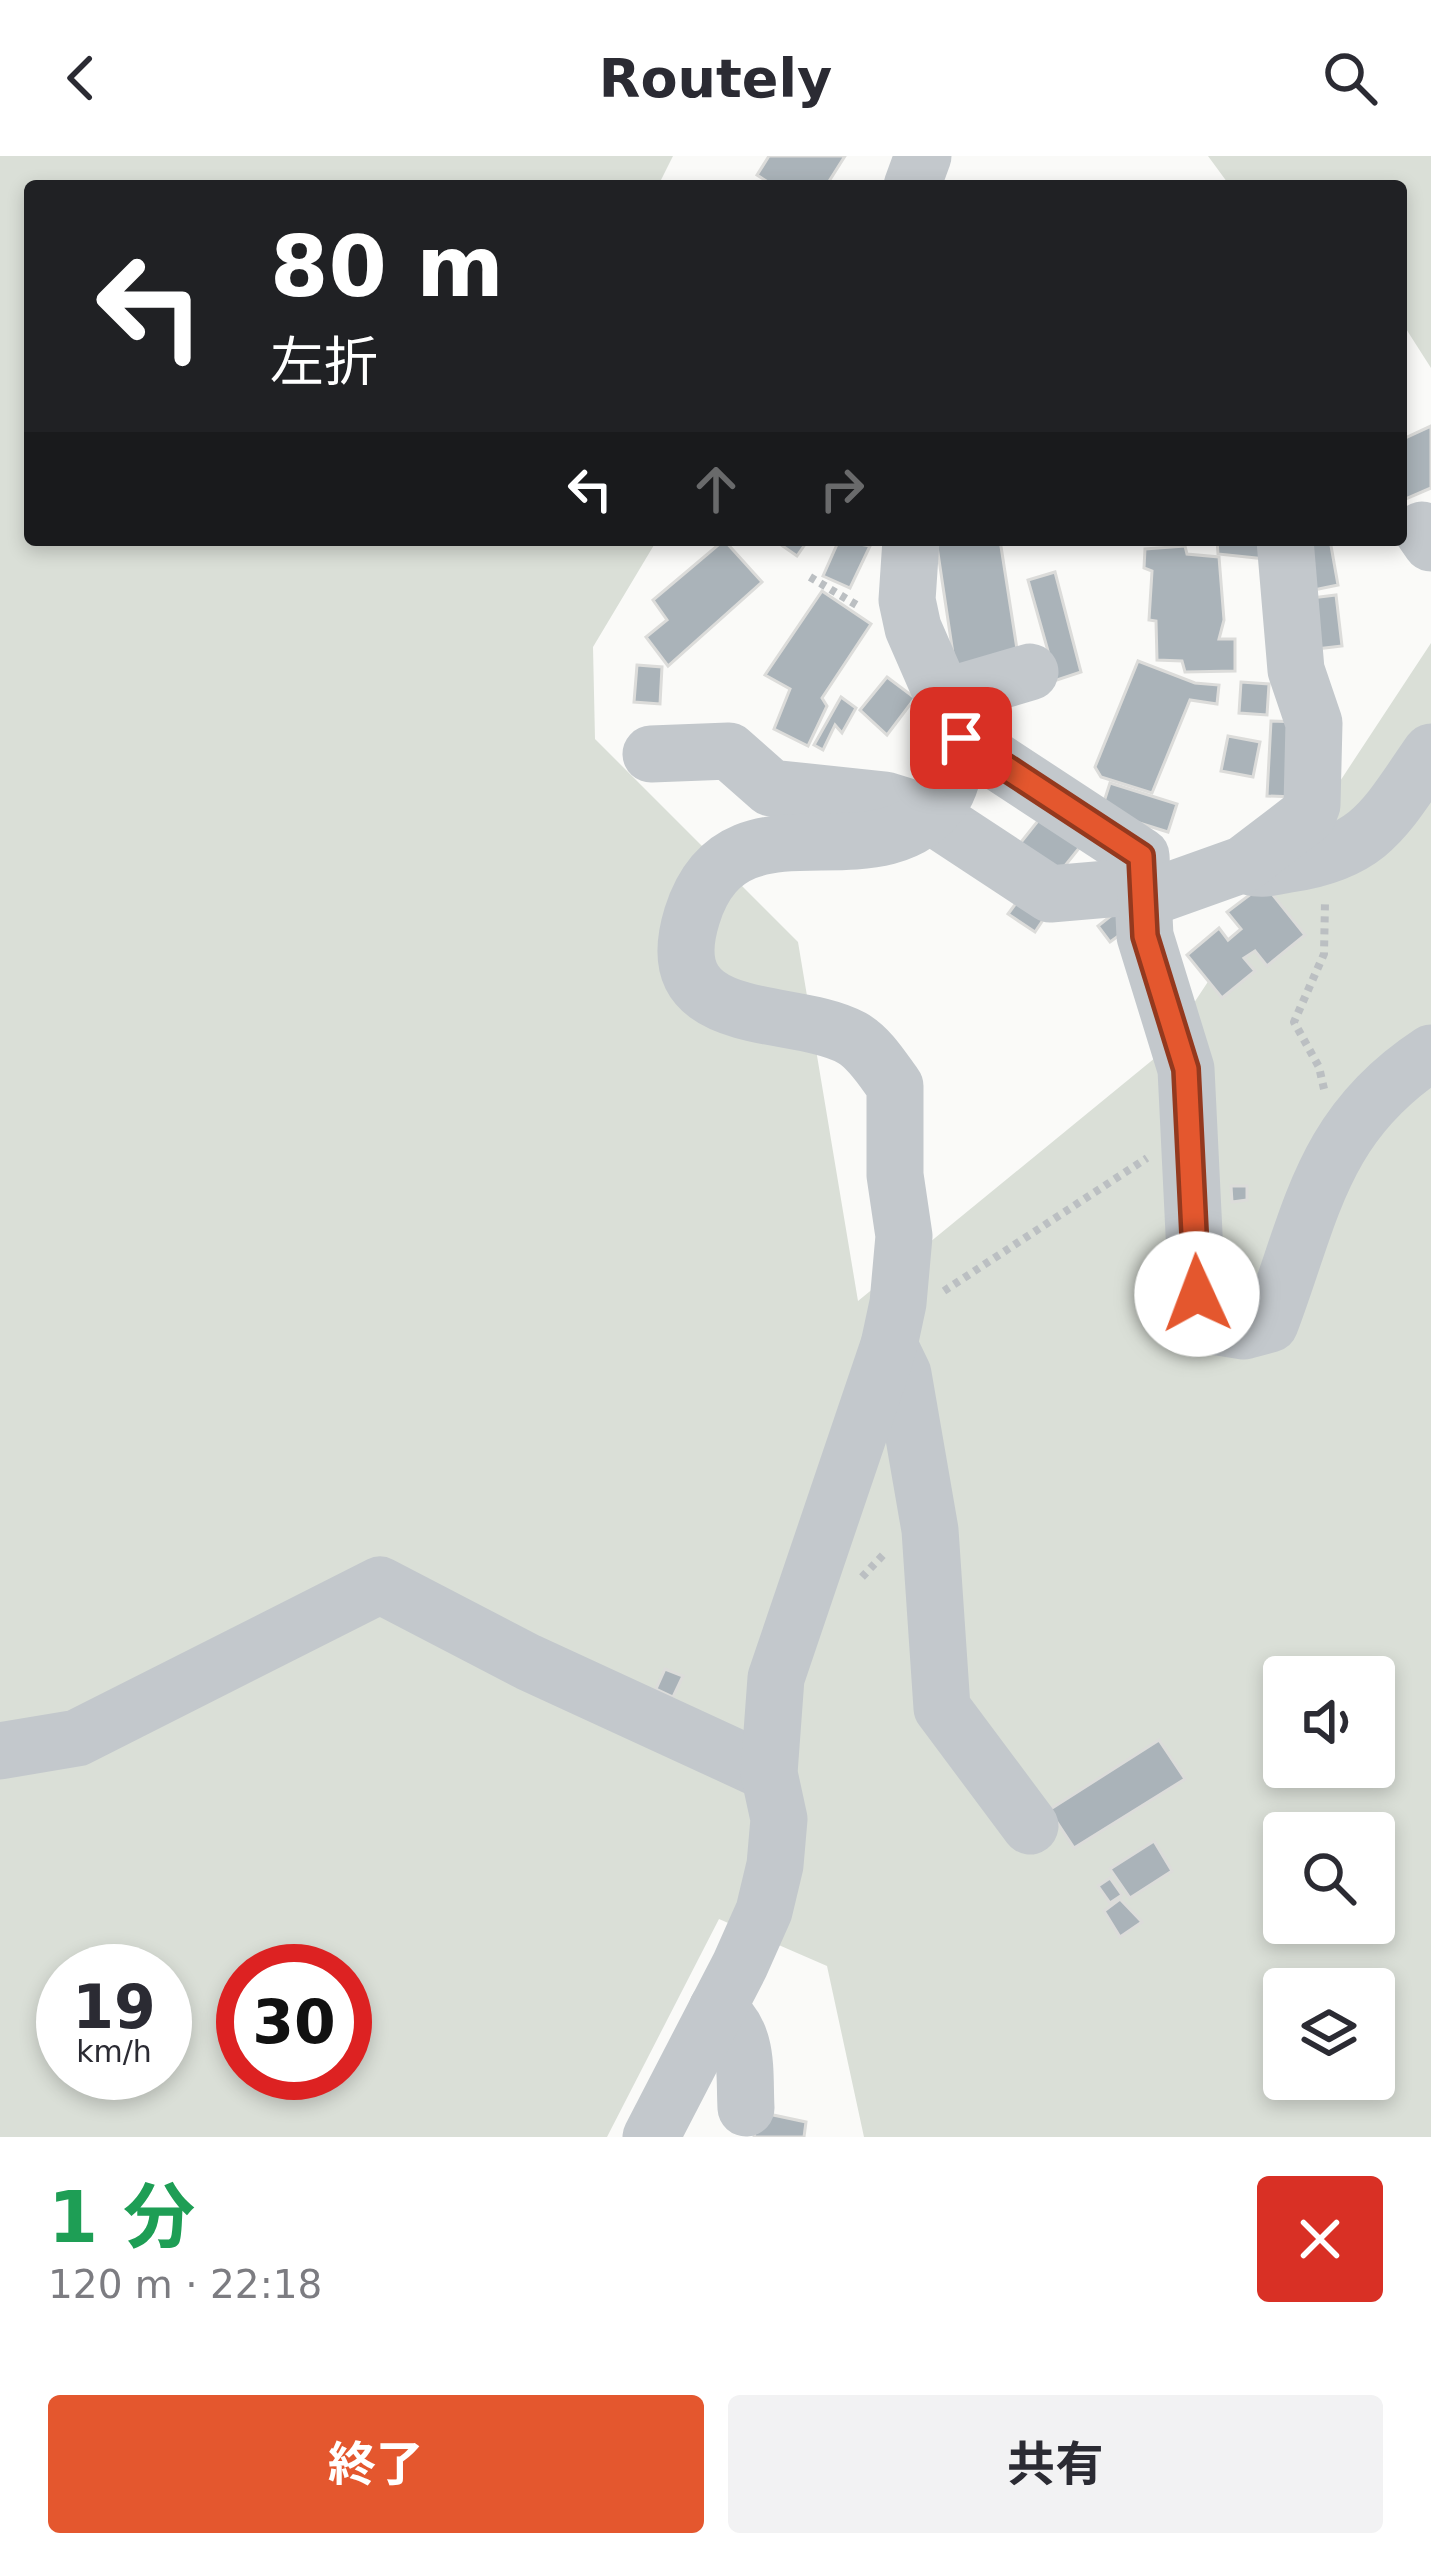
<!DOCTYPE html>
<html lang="ja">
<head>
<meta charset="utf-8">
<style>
  :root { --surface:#fff; --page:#f2f2f3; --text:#2b2b33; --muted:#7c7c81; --accent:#e4572e }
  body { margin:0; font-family:"DejaVu Sans","Noto Sans JP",sans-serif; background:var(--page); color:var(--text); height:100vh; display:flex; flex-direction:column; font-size:45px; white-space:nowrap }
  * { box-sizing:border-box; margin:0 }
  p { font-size:39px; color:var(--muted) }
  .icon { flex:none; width:66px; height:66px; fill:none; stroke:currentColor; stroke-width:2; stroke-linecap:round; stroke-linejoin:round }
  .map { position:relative; height:1981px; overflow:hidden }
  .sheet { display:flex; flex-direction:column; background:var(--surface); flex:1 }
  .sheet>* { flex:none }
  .guide { position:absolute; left:24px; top:24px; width:1383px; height:366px; border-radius:12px; box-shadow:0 6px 18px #0003; background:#202124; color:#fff; overflow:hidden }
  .controls { position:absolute; left:1263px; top:1500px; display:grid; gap:24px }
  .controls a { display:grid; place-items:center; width:132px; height:132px; border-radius:12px; background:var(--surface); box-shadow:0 6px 18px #0003; font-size:60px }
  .speed { position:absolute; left:36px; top:1788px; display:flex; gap:24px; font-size:60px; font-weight:700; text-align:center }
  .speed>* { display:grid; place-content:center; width:156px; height:156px; border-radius:50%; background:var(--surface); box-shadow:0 6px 18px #0003; line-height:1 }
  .speed small { font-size:30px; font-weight:400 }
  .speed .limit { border:18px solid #d22; background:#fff; color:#111 }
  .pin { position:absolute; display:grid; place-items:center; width:102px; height:102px; color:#fff; margin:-51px; border-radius:24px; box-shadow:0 6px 18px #0006 }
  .me { position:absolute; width:132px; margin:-66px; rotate:358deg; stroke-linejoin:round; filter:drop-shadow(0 0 9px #0008) }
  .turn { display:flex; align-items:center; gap:42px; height:252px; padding:0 48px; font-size:54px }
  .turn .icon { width:156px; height:156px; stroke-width:2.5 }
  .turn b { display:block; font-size:84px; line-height:102px }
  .lanes { display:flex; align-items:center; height:114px; padding:0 48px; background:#0003; justify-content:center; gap:60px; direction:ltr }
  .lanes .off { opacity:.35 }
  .round { display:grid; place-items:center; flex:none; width:126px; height:126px; border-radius:12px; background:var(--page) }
  .headline { display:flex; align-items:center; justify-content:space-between; height:204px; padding:0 48px }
  h1 { font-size:72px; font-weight:700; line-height:90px; color:#1e9e55 }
  .button { display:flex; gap:24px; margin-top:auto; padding:24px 48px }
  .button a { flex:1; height:138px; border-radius:12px; background:var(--accent); color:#fff; font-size:48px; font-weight:700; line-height:138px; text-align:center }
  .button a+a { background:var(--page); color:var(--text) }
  header { display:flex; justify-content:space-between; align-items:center; height:156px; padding:0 48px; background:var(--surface); font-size:54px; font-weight:700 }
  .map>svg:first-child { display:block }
</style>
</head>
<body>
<header><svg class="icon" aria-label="back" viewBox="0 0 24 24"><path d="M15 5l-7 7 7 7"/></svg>Routely<svg class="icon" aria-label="search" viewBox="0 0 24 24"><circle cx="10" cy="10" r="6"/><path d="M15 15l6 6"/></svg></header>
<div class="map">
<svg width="1431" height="1981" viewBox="0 0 1431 1981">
  <rect width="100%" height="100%" fill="#fafaf8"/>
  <!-- green -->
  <g fill="#dadfd7" fill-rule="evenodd">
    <path d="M0,0H673L658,30H30V384H657L593,491L595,583L798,786L858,1145L1161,897L1431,487V1981H864L827,1810L719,1763L607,1981H0ZM1284,1521H1374V1611H1284ZM1284,1677H1374V1767H1284ZM63,1815H165V1917H63ZM243,1815H345V1917H243ZM1284,1833H1374V1923H1284Z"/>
    <path d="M1208,0H1431V212L1401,165V30H1230Z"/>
  </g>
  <!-- building -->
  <g fill="#aab3b9" stroke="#dcdcda" stroke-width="3">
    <path d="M769,0H845L826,30H774L757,19Z"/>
    <path d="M1431,270V332L1401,345V284Z"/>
    <path d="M724,384L762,426L668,510L646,481L667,464L653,444Z"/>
    <path d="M774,384H808L797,400Z"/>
    <path d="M839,384L870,390L850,432L823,420Z"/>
    <path d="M936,384H1000L1019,506L955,511Z"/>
    <path d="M1217,384H1265L1266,403L1218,398Z"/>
    <path d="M1299,384H1330L1338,429L1309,435Z"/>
    <path d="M1185,390L1187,398L1219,401L1224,464L1219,483H1235V515L1185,516L1182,505L1157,504L1156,465L1149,464L1152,415L1144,412L1145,393Z"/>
    <path d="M1055,416L1081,516L1048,527V495L1028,424Z"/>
    <path d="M822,435L871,468L822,542L827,550L808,590L774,573L790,533L765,519Z"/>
    <path d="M1336,439L1342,490L1316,493L1311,442Z"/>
    <path d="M1138,505L1195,527L1219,529L1217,548L1190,544L1152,637L1101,621L1095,611Z"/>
    <path d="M637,509L662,511L660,548L634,546Z"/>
    <path d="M887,521L915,542L887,579L860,554Z"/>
    <path d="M1241,526L1269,528L1267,559L1239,557Z"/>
    <path d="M841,541L856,552L842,577L835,569L823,594L814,589Z"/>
    <path d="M1271,565L1300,566L1296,641L1267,640Z"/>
    <path d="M1228,580L1260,586L1253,621L1221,615Z"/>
    <path d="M1110,627L1177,648L1168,676L1101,655Z"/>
    <path d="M1041,661L1080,691L1056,721L1018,690Z"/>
    <path d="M1264,728L1305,779L1267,810L1255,795L1244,802L1255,815L1222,842L1187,799L1219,772L1228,784L1241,773L1227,756Z"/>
    <path d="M1025,735L1051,752L1035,776L1008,758Z"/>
    <path d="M1122,751L1131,771L1110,786L1098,770Z"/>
    <path d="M1231,1030H1247V1044L1232,1046Z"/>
    <path d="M665,1513L683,1520L673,1541L656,1533Z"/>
    <path d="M1159,1584L1185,1623L1074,1692L1049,1654Z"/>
    <path d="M1154,1685L1172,1715L1130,1742L1110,1713Z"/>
    <path d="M1110,1722L1122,1739L1110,1747L1098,1730Z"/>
    <path d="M1120,1743L1142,1766L1120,1781L1104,1755Z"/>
    <path d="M759,1956L806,1966L804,1981H754Z"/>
  </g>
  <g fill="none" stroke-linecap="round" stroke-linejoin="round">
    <!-- path -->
    <g stroke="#bbbfc2" stroke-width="8" stroke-dasharray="6 6" stroke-linecap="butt">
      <path d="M810,421L860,451"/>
      <path d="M1324,933L1319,911L1294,866L1324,798L1325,746"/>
      <path d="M944,1135L1147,1002"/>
      <path d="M862,1421L885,1397"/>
    </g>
    <!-- minor -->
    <g stroke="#c3c8cc" stroke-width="57">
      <path d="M912,30L923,0"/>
      <path d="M1422,374L1431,387"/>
      <path d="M911,384L907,444L913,472L961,582L1141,700L1145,780L1186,913L1197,1139L1219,1171L1244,1175L1270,1168C1312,1057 1321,969 1431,897"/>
      <path d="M944,541L1030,516"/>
      <path d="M651,598L729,595L771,632L885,644L927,657L1050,738L1143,730"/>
      <path d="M1244,708C1258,716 1273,711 1289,708C1372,696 1386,660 1431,596"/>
      <path d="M1146,743L1244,708L1308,659L1312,649L1314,567L1296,514L1285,384"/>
      <path d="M889,1189L903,1218L930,1374L942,1552L1030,1670"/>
      <path d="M0,1595L77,1582L380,1429L528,1506L769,1617"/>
      <path d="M717,1853C750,1877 744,1914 746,1952"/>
      <path d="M651,1981L740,1809L764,1755L775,1709L779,1663L769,1617L776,1522L889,1189L898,1147L904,1080L895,1019V930C883,914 870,892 852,882C792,849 656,877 692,760C734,626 876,736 942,643C953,629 956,600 961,582"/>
    </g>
  </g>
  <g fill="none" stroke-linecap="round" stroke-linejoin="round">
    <defs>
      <path id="route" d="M961,582L1141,700L1145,780L1186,913L1197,1138"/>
    </defs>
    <!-- route casing -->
    <use href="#route" stroke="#94391e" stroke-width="30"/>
    <!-- route -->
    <use href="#route" stroke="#e4572e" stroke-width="21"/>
  </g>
</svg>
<div class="controls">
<a><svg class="icon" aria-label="sound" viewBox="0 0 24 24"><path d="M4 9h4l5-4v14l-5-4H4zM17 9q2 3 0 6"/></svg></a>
<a><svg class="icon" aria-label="search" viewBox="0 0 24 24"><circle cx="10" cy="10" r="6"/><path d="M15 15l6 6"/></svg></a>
<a><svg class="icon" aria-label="layers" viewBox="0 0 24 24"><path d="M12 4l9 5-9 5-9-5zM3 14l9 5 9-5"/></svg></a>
</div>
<div class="speed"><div>19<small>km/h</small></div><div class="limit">30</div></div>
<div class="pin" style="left:961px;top:582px;background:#d93025"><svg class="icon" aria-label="arrive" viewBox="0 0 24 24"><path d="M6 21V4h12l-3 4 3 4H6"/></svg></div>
<svg class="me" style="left:1197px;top:1138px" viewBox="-20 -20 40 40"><circle r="19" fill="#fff"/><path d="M0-13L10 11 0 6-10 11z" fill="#e4572e"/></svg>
<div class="guide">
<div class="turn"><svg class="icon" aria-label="left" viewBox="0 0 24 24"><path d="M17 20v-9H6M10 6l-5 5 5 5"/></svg><div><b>80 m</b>左折</div></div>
<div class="lanes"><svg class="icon" aria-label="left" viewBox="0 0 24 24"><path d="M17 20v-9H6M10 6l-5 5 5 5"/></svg><svg class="icon off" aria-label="ahead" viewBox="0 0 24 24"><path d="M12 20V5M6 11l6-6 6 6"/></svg><svg class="icon off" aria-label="right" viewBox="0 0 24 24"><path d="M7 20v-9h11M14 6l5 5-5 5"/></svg></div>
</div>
</div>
<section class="sheet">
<div class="headline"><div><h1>1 分</h1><p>120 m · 22:18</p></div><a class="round" style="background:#d93025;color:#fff"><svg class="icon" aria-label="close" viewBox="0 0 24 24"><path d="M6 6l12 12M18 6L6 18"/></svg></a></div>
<div class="button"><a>終了</a><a>共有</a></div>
</section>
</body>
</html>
